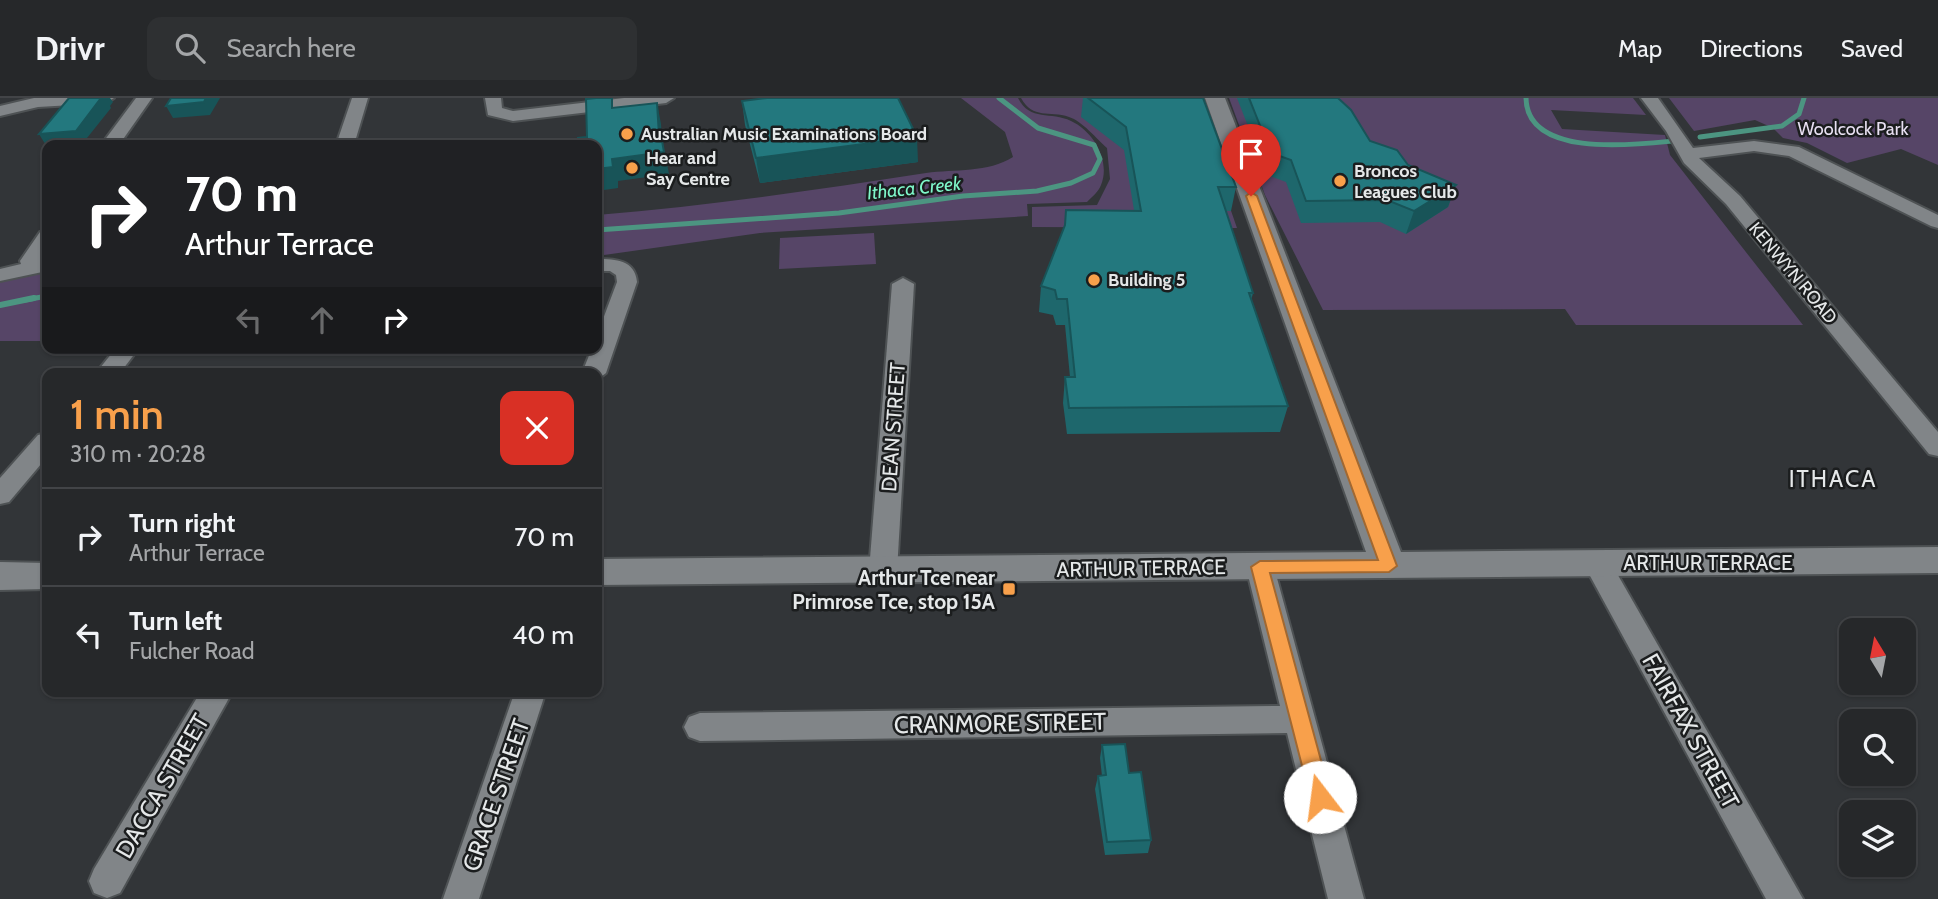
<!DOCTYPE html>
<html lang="en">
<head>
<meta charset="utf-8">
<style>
  :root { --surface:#26282a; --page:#2e3032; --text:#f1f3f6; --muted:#a4a6a8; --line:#424447; --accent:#f8a04b }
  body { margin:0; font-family:Cabin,sans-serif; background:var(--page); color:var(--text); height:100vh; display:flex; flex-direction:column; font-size:26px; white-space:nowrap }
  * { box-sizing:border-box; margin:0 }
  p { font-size:23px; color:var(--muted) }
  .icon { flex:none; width:38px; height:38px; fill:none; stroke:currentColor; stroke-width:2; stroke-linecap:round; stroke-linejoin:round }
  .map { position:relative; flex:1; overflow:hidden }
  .details { position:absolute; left:42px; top:270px; width:560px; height:329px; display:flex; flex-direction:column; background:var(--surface); border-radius:14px; box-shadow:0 2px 5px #0004,0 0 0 2px var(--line) }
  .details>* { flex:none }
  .banner { position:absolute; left:42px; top:42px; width:560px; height:214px; border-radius:14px; box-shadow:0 2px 5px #0004,0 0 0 2px var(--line); background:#202124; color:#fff; overflow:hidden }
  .needle { width:46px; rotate:350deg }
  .tools { position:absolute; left:1839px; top:520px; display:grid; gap:14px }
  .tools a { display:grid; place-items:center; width:77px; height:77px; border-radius:14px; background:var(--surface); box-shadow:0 2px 5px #0004,0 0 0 2px var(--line); font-size:35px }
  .pin { position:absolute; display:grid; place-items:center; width:60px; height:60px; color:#fff; margin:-72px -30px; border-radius:50% 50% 50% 0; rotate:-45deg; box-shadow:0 0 7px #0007 }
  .pin .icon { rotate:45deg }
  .me { position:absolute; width:77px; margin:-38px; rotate:345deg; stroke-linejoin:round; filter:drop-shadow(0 0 5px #0008) }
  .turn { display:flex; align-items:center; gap:24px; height:147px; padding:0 28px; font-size:32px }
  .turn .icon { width:91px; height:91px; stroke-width:2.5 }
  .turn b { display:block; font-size:49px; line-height:60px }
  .lanes { display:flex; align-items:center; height:66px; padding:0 28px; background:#0003; justify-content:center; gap:35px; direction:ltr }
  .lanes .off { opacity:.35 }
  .round { display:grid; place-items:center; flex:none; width:74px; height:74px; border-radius:14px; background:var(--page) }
  .summary { display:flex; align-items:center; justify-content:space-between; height:119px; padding:0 28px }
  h1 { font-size:42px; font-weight:600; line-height:52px; color:var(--accent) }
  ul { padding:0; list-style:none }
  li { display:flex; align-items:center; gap:21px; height:98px; padding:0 28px; border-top:2px solid var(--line) }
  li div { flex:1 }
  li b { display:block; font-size:26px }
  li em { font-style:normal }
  header { display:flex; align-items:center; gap:42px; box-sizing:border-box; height:98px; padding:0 35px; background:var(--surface); border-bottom:2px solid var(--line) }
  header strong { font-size:33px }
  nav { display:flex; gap:38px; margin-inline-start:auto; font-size:24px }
  .search { width:490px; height:63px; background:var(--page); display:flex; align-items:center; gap:18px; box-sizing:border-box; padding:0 24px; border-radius:14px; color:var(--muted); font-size:26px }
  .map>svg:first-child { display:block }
</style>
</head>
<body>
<header>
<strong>Drivr</strong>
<div class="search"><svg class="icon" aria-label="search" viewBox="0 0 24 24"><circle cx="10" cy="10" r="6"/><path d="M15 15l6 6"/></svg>Search here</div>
<nav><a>Map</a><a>Directions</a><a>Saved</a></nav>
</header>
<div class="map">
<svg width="1938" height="801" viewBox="0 0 1938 801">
  <rect width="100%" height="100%" fill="#323538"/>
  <!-- green -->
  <g fill="#564567">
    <path d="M961,0H1018C1030,24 1051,13 1071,23C1093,33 1111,63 1101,87C1099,93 1092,99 1087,104L1027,106L1028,118L760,135L597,158V117C707,108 816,92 926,75C955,71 988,75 1013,59L1005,34Z"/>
    <path d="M1021,0H1192L1237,130L1032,129V109L1097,107L1110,81L1107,50C1097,41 1082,23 1069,19C1049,12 1033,22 1021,0Z"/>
    <path d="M1229,0H1633L1646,17L1551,12L1562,31L1665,37L1670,57L1803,227H1576L1565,211L1323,212L1265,97Z"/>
    <path d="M1669,0H1938V67L1901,51L1847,65L1807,45L1783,40L1773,30L1755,22L1694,33Z"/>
    <path d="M874,135L876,166L779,171L780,140Z"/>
    <path d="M47,172V243H0V183Z"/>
  </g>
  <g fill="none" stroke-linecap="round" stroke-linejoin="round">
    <!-- stream-far1 -->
    <g stroke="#4c9581" stroke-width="5">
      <path d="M1526,0C1527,60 1634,47 1673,43"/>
      <path d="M1700,39L1782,28L1799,16L1804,0"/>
      <path d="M597,132L839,115L963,98L1037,93L1071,85L1093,75L1100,61L1094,47L1038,30L999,0"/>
      <path d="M25,202L47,198"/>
    </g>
    <!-- stream -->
    <path stroke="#4c9581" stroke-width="6" d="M0,207L34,200"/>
    <defs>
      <g id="minor">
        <path d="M34,0H114L106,5L38,9L0,18V8Z"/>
        <path d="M136,0H152L119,47H101Z"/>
        <path d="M352,0H368L354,47H336Z"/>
        <path d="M485,0H501L502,10L513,13L624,0H674L666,5L513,23L488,17Z"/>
        <path d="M1641,0H1658L1693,50L1754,43L1799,49L1938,117V130L1931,128L1789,58L1754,53L1699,60L1740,98L1938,334V358L1929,356L1726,106L1684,65L1666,33Z"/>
        <path d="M47,132V152L41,162L47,161V173L0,183V171L21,166L20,163L40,134Z"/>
        <path d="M597,161C616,161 635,162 637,184L606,275L597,282V275H582L592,250H597V237L617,184L616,177L610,173H597Z"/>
        <path d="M903,180L914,186L897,473L893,480L883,484L873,480L869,473L892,186Z"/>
        <path d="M116,250H139L120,275H96Z"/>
        <path d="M47,335V359L9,404L0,406V380L38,337Z"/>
        <path d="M1597,455L1607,458L1803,801H1766L1583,465L1587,458Z"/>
        <path d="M1260,459L1270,462L1274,469L1364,801H1328L1287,635L700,643L689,639L684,629L689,619L700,615L1280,608L1246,469L1250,462Z"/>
        <path d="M201,593H233L120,795L107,800L94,795L89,783L94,771Z"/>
        <path d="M515,593H546L479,801H443Z"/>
      </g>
      <g id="tertiary">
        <path d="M1205,0H1225L1401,454L1938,449V475L597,487V461L1366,454Z"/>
        <path d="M0,464L47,465V491L0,492Z"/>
      </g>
    </defs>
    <!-- minor casing -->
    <use href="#minor" stroke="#4e5254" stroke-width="4"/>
    <!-- tertiary casing -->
    <use href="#tertiary" stroke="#4e5254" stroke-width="4"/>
    <!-- minor -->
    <use href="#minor" fill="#818588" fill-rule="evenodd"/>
    <!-- tertiary -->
    <use href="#tertiary" fill="#818588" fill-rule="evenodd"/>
  </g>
  <!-- wall -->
  <g fill="#1e676c">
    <path d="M764,0H898L918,64L760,85L745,27L742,3Z"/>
    <path d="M1083,0H1203L1236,89L1231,113H1226L1253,195L1251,203L1288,308L1280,334L1067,336L1063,305L1065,279H1070L1065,227H1056L1053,217L1039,214L1041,188L1134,112L1124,52L1081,19Z"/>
    <path d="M1237,0H1338L1370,43L1408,67L1456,87L1448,109L1406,136L1380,124L1301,125L1286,84L1267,77Z"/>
    <path d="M1102,647L1129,675L1151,742L1148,755L1105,757L1095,691L1098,678H1102L1100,660Z"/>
  </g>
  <!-- shaded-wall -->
  <g fill="#185458">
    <path d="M101,0H110L113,4L110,8L111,10L83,45L47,47V49L39,36Z"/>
    <path d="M206,0H220L210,17L173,20L166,8Z"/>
    <path d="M657,5L661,26L662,41L669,76L618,83V90L597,93V71L612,61L659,37Z"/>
    <path d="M917,39L918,64L760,85L756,60Z"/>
    <path d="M1456,87L1448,109L1406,136L1414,113Z"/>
  </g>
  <!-- building -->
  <g fill="#23787e" stroke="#185458" stroke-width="2">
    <path d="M69,0H101L76,33L39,36Z"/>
    <path d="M171,0H206L204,4L166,8Z"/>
    <path d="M596,0H612V10L657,5L659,37H661L664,54L612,61L613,69L597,71V47H576H578V40L587,39L586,1Z"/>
    <path d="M767,0H898L917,39L756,60L742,3Z"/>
    <path d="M1088,0H1203L1236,89H1218L1253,195H1249L1288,308L1069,310L1065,279H1075L1067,201H1057L1055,192L1041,188L1065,127L1066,112L1141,113L1126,29Z"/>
    <path d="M1249,0H1338L1351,12L1370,43L1397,52L1408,67L1456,87L1414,113L1387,102L1306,103L1291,62L1271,55Z"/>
    <path d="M1125,646L1129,675L1141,674L1151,742L1107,744L1098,678L1106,677L1102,647Z"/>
  </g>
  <!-- route -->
  <path fill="#f8a04b" stroke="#a16831" stroke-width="2" d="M1251,94L1257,98L1397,468L1389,474L1270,475L1331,699L1328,706L1320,708L1313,706L1310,699L1251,469L1260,463L1378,462L1246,98Z"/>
  <!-- markers -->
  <g fill="#f8a04b" stroke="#1b1d1e" stroke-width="2.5">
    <circle cx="627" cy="36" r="7"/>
    <circle cx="632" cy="70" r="7"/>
    <circle cx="1340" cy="83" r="7"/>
    <circle cx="1094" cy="182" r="7"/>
    <rect x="1002" y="484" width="14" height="14" rx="3.5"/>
  </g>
  <g text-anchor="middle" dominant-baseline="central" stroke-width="5" stroke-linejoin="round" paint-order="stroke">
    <!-- far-park labels -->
    <g font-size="18" fill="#e8e0f2" stroke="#1b1d1e">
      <text x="1853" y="31">Woolcock Park</text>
    </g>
    <!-- far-poi labels -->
    <g font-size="18" font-weight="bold" fill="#e5e8e9" stroke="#1b1d1e" text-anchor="start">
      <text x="641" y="36">Australian Music Examinations Board</text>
      <text x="646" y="60">Hear and<tspan x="646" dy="21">Say Centre</tspan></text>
      <text x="1354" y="73">Broncos<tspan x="1354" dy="21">Leagues Club</tspan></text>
      <text x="1108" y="182">Building 5</text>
    </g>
    <!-- far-street labels -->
    <g font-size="18" fill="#e5e8e9" stroke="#1b1d1e">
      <text transform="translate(1793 175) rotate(50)">KENWYN ROAD</text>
    </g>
    <!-- far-water labels -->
    <g font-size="19" font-style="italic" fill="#7ff8ca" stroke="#1b1d1e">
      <text transform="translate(914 90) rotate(-6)">Ithaca Creek</text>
    </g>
    <!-- street labels -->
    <g font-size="21" fill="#e5e8e9" stroke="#1b1d1e">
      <text transform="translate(893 329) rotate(-86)">DEAN STREET</text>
      <text x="1708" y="464">ARTHUR TERRACE</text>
      <text transform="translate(1141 470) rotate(-1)">ARTHUR TERRACE</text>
    </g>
    <!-- poi labels -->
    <g font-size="21" font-weight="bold" fill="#e5e8e9" stroke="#1b1d1e" text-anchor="end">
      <text x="995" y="479">Arthur Tce near<tspan x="995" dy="24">Primrose Tce, stop 15A</tspan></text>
    </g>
    <!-- neighbourhood labels -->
    <g font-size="23" letter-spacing="2" fill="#e5e8e9" stroke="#1b1d1e">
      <text x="1833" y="381">ITHACA</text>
    </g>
    <!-- near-street labels -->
    <g font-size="24" fill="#e5e8e9" stroke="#1b1d1e">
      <text transform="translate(1000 625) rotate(-1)">CRANMORE STREET</text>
      <text transform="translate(1691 633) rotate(61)">FAIRFAX STREET</text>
      <text transform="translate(162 688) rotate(-60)">DACCA STREET</text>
      <text transform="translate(496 697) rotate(-71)">GRACE STREET</text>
    </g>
  </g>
</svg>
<div class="tools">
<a><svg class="needle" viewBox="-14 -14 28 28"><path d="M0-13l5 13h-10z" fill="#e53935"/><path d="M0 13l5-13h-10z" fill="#a4a6a8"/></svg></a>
<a><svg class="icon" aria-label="search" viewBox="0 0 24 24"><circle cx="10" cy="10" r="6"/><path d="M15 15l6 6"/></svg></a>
<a><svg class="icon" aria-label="layers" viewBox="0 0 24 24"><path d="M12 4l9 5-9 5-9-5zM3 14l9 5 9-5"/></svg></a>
</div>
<div class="pin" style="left:1251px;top:98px;background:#d93025"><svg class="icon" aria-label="arrive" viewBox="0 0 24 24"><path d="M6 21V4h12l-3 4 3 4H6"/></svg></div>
<svg class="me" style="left:1320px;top:699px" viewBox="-20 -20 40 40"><circle r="19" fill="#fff"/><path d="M0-13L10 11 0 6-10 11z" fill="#f8a04b"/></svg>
<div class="banner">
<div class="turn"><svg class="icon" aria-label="right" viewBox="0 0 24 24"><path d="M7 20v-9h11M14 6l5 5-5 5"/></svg><div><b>70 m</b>Arthur Terrace</div></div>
<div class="lanes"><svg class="icon off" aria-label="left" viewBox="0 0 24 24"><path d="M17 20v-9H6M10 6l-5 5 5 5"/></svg><svg class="icon off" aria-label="ahead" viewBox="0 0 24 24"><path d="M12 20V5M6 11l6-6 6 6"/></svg><svg class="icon" aria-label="right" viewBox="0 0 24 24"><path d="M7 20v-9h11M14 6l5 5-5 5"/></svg></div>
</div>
<section class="details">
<div class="summary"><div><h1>1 min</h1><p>310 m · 20:28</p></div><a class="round" style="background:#d93025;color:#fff"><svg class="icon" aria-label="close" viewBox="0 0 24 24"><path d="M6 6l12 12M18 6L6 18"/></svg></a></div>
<ul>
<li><svg class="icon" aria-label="right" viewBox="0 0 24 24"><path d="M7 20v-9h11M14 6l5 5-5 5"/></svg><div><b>Turn right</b><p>Arthur Terrace</p></div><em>70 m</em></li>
<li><svg class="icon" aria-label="left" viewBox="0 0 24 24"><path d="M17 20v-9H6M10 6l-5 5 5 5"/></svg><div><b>Turn left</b><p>Fulcher Road</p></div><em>40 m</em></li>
</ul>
</section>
</div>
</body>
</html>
